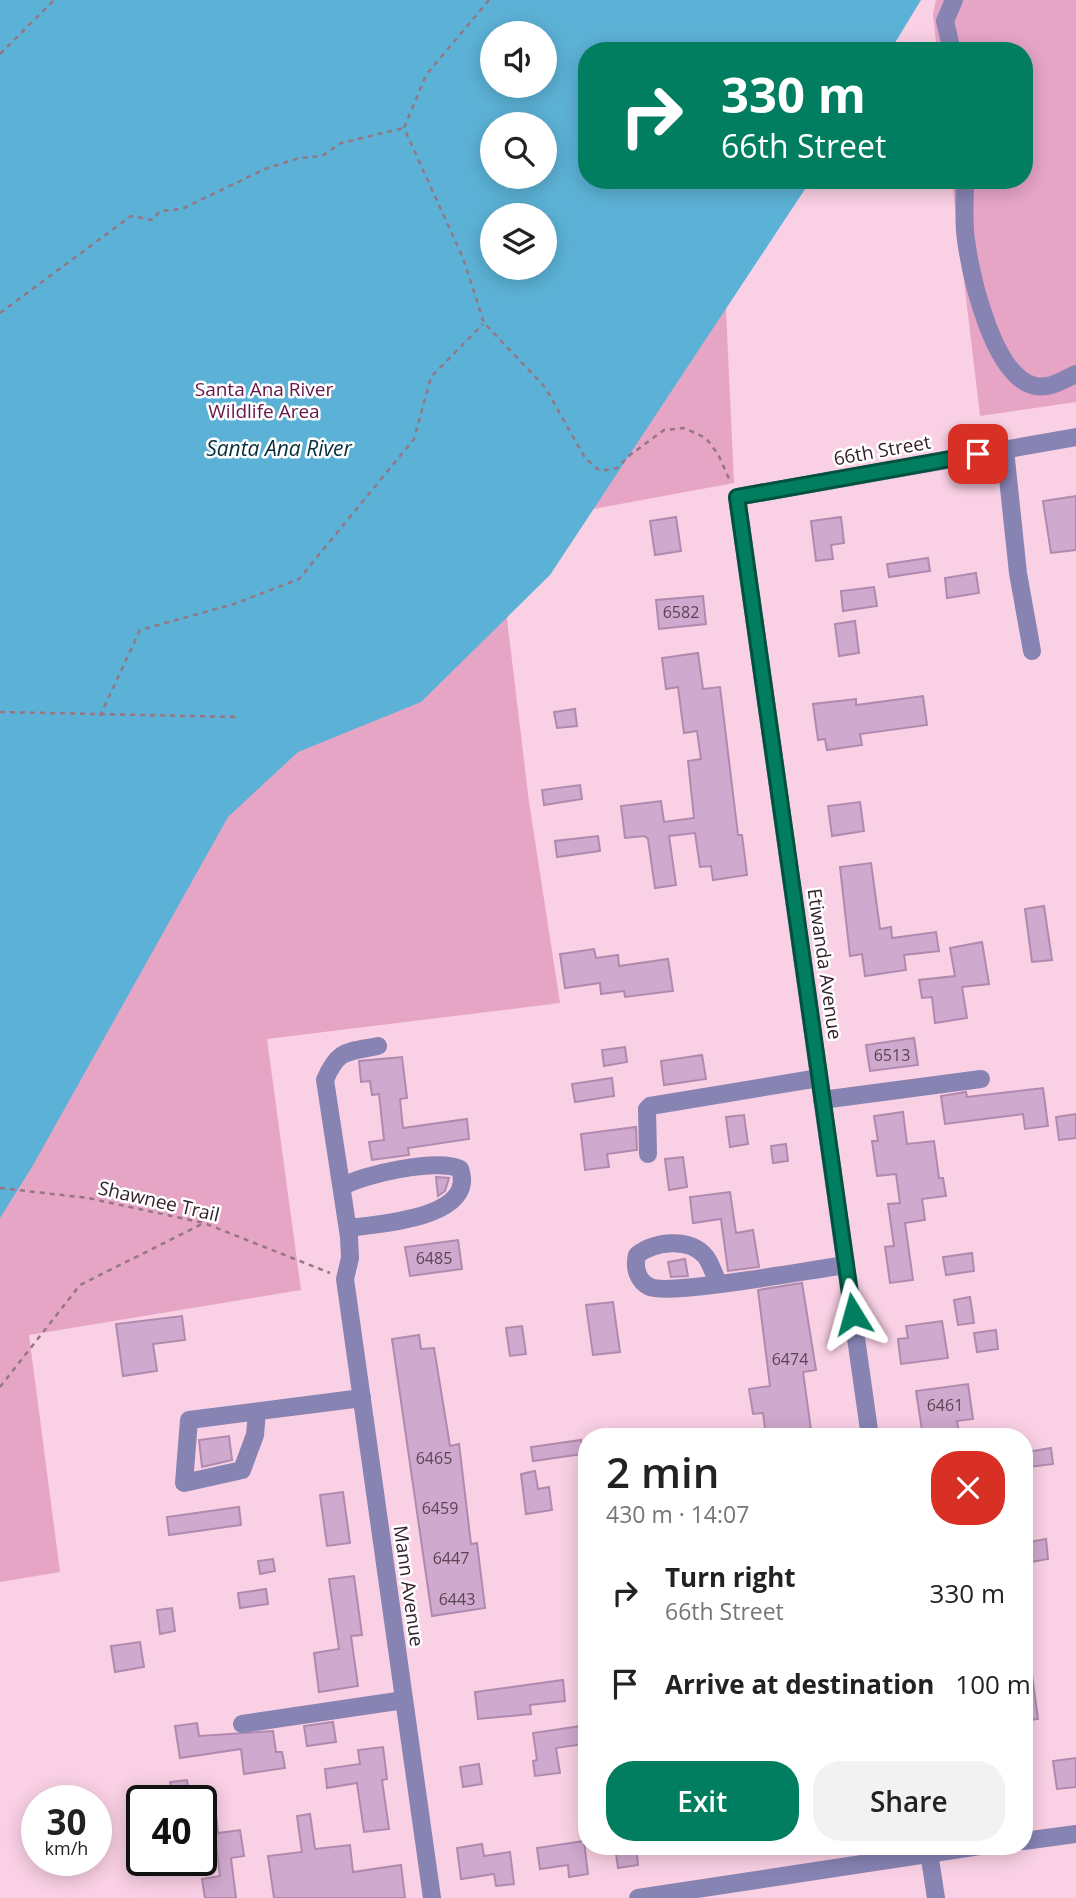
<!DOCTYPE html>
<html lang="en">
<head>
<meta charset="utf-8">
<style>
  :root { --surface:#fff; --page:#f2f2f2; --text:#222; --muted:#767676; --accent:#007e5f }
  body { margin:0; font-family:"Open Sans",sans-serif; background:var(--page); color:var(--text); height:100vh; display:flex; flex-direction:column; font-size:26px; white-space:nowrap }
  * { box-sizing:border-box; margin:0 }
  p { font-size:23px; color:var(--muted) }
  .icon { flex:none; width:38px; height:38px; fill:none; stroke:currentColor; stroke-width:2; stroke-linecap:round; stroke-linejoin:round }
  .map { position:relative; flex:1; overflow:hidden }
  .sheet { position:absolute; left:578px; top:1428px; width:455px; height:427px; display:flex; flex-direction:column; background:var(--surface); border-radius:28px; box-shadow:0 4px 18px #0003 }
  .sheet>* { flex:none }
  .hud { position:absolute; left:578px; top:42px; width:455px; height:147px; border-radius:28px; box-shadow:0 4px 18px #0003; background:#007e5f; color:#fff; overflow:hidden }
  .tools { position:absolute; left:480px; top:21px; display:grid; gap:14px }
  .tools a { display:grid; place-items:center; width:77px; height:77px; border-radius:50%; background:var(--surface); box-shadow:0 4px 18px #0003; font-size:35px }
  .speed { position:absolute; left:21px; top:1785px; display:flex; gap:14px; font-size:35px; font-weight:700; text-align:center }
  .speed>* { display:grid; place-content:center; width:91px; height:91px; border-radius:50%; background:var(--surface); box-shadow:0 4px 18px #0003; line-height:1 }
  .speed small { font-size:18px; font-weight:400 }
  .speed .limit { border:4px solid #111; border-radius:10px; background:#fff; color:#111 }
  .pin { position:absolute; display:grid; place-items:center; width:60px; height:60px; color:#fff; margin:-30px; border-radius:14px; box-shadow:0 4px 10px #0006 }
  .me { position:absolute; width:77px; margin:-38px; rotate:352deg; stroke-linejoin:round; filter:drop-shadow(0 0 5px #0008) }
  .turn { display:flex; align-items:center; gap:24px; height:147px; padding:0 28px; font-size:32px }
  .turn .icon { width:91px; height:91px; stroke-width:2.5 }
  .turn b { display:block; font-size:49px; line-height:60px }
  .round { display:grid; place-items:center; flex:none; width:74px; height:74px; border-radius:28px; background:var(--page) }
  .headline { display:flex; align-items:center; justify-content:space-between; height:119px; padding:0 28px }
  h1 { font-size:42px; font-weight:600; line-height:52px }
  .cta { display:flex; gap:14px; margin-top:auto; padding:14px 28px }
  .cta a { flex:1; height:80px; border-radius:28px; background:var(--accent); color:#fff; font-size:28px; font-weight:600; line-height:80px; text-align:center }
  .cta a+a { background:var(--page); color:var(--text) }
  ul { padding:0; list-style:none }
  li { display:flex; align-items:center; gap:21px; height:91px; padding:0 28px }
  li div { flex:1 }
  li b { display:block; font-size:26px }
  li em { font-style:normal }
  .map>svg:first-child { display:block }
</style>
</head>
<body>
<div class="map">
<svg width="1076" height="1898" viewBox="0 0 1076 1898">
  <rect width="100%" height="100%" fill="#fad0e4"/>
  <!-- green -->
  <g fill="#e7a5c6" fill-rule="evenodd">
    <path d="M0,0H711L586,51V180H720L734,483L496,527L529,802L560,1003L267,1039L301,1290L29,1335L60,1572L0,1582ZM492,33H544V86H492ZM492,124H544V177H492ZM492,215H544V268H492Z"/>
    <path d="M936,0H1076V402L980,416L952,180H1024V51H937L933,14Z"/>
  </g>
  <!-- water -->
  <path fill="#5cb2d6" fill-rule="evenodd" d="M0,0H921L890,51H586V180H811L550,575L421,702L298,752L228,817L32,1167L0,1218ZM492,33H544V86H492ZM492,124H544V177H492ZM492,215H544V268H492Z"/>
  <!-- building -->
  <g fill="#d0a9ce" stroke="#b08aae" stroke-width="2">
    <path d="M1076,496V550L1051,553L1043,501Z"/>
    <path d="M676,517L681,551L655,555L650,521Z"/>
    <path d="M841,517L844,543L831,545L833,559L816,561L811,521Z"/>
    <path d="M928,558L930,571L889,577L887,564Z"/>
    <path d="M976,573L979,593L947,598L945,578Z"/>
    <path d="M874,587L877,606L843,611L841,591Z"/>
    <path d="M703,596L706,624L659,629L656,600Z"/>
    <path d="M855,621L859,653L839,656L835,624Z"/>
    <path d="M698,653L703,689L720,687L738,835H742L747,875L713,880L711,866L700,867L695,833L669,836L676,885L655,888L648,839L645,836L625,838L621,806L661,801L664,822L694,818L688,761L701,759L697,731L684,733L678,687L666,689L662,658Z"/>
    <path d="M923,696L927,725L860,734L862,745L827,750L825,739L818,740L813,704L856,699V705Z"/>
    <path d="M575,709L577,726L557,728L554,712Z"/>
    <path d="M580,785L582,799L544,805L542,790Z"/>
    <path d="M860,802L864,831L832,836L828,806Z"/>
    <path d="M598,836L600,851L557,857L555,841Z"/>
    <path d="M871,863L880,929L891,927L892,938L936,932L939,951L904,955L906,970L865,976L862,954L850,956L840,867Z"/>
    <path d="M1044,906L1052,960L1032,962L1025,909Z"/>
    <path d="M982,942L989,984L962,987L967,1018L935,1023L932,997L922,998L919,980L955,976L950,948Z"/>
    <path d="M594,949L596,958L618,955L619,966L668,959L673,991L625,997L624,991L601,994L600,983L565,988L560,954Z"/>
    <path d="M914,1038L918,1065L870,1071L866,1045Z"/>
    <path d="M625,1047L627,1062L604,1066L602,1050Z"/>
    <path d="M702,1055L706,1079L664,1085L661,1061Z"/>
    <path d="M402,1057L407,1098L400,1099L403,1128L467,1119L469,1139L408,1148L409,1155L372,1160L369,1142L384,1140L379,1094L372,1095L370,1081L361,1082L359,1061Z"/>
    <path d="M612,1078L614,1096L575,1102L572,1084Z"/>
    <path d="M1043,1088L1048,1126L1025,1129L1023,1114L945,1124L941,1096L966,1092L967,1097Z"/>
    <path d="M903,1112L907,1144L934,1141L939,1178H943L946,1196L922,1199L925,1220L905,1223L913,1280L890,1283L885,1247L894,1246L888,1204L900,1203L896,1174L877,1176L872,1141H878L874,1116Z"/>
    <path d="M1076,1114V1138L1059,1140L1056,1117Z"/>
    <path d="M744,1115L748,1144L730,1147L726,1117Z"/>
    <path d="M636,1127L637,1150L607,1154L609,1167L585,1170L581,1134Z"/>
    <path d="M786,1144L788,1161L773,1163L771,1146Z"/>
    <path d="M683,1157L687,1187L669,1190L665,1159Z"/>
    <path d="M436,1177L449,1178L445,1191L438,1196Z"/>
    <path d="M730,1192L736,1233L753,1230L759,1267L728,1271L721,1219L693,1223L690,1197Z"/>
    <path d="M458,1240L462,1269L410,1276L405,1247Z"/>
    <path d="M972,1253L974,1271L946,1275L943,1257Z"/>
    <path d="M685,1259L688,1276L671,1277L668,1262Z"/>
    <path d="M802,1283L816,1370L803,1372L812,1437H766L763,1413L753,1414L749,1389L770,1386L758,1290Z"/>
    <path d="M970,1297L974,1323L958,1325L954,1300Z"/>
    <path d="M613,1302L620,1352L593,1355L586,1305Z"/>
    <path d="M182,1316L185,1340L153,1344L157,1371L123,1376L116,1324Z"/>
    <path d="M942,1321L948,1358L901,1364L898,1339L908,1338L906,1326Z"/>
    <path d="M522,1326L526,1354L510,1356L506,1328Z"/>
    <path d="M996,1330L998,1349L977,1352L974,1333Z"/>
    <path d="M419,1335L421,1349L434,1348L450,1446L459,1444L471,1544L477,1543L485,1608L432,1616L392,1339Z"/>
    <path d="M968,1384L973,1419L957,1421L960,1437H923L916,1391Z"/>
    <path d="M229,1436L232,1460L202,1467L199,1440Z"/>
    <path d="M581,1440L583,1454L533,1461L531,1447Z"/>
    <path d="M1051,1448L1053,1464L1029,1467L1027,1452Z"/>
    <path d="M535,1471L538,1489L549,1487L552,1510L526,1514L521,1474Z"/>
    <path d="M343,1492L350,1543L327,1546L320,1495Z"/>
    <path d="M239,1507L241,1525L169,1535L167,1517Z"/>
    <path d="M1046,1539L1048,1559L1031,1562L1029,1542Z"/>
    <path d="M273,1559L275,1571L260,1574L258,1561Z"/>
    <path d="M354,1576L362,1635L351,1636L358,1686L319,1692L314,1653L339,1649L329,1579Z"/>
    <path d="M266,1589L268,1604L240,1608L238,1593Z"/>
    <path d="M172,1608L175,1631L160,1634L157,1610Z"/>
    <path d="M140,1642L144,1667L115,1672L111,1646Z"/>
    <path d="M1032,1675L1038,1719L1024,1721V1676Z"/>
    <path d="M563,1680L565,1701L530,1705L531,1714L478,1719L475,1692Z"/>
    <path d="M333,1722L336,1742L307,1746L304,1726Z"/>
    <path d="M197,1723L199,1736L273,1731L276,1752H282L285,1768L244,1774L241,1749L180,1758L175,1726Z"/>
    <path d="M581,1726L584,1744L556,1748L560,1773L535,1776L533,1761L537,1760L533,1733Z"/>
    <path d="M383,1747L387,1779L382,1780L389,1829L364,1832L357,1783L327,1788L325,1769L360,1764L358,1750Z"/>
    <path d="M1076,1758V1787L1057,1789L1053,1761Z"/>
    <path d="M479,1764L482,1784L463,1787L460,1767Z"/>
    <path d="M187,1780L190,1801H173L170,1782Z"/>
    <path d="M216,1814L218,1833L240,1830L244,1856L231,1858L236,1898H205L202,1879L220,1876L215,1837L201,1839V1816Z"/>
    <path d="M310,1814L315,1849L350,1845L353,1872L401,1865L405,1898H274L268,1856L302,1852L297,1816Z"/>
    <path d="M584,1841L588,1874L569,1877L568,1865L540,1869L537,1848Z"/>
    <path d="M482,1844L484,1856L510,1852L514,1884L496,1886L494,1874L461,1879L457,1848Z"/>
    <path d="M615,1846H636L638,1865L618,1868Z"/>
  </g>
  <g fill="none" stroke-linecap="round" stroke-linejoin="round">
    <!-- path -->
    <g stroke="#957685" stroke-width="2.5" stroke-dasharray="5 5" stroke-linecap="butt">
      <path d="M489,0L426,75L404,128L463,258L484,323L545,387L585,458L600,471L617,468L630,455L664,430L684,428L706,438L718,454L730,481"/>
      <path d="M0,54L54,0"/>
      <path d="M0,313L131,216L152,220L160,211L182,209L265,169L299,158L322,156L341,143L404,128"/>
      <path d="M0,712L237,717"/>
      <path d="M100,716L140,630L234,604L299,579L414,439L431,377L483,324"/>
      <path d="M0,1188L88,1198L204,1223L330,1273"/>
      <path d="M0,1387L80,1285L204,1223"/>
    </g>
    <!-- minor -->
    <g stroke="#8783b3" stroke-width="18">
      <path d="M952,51L945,21L954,0"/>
      <path d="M965,180C965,200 963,220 966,240C971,276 993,377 1035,386C1050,389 1063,380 1076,374"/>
      <path d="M1005,450L1018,573L1032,651"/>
      <path d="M378,1046C347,1052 338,1049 325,1080L349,1237L350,1258L345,1279L432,1898"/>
      <path d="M822,1100L981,1079"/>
      <path d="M648,1154L647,1109L650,1106L819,1078"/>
      <path d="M342,1187C362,1174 439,1158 460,1169C477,1218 380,1224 348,1228"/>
      <path d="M718,1283C714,1274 711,1264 706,1257C690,1237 655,1241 637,1255C634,1267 637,1281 650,1287C670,1296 814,1269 846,1265"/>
      <path d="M257,1412L255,1435L242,1470L184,1483L189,1420L362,1398"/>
      <path d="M870,1437L737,497L1076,437"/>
      <path d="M242,1724L404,1700"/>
      <path d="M1024,1841L1076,1834"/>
      <path d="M928,1846L936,1898"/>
      <path d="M638,1898L980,1846"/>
    </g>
  </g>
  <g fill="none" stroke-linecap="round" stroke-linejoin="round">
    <defs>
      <path id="route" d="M853,1314L737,497L978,454"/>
    </defs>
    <!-- route casing -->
    <use href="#route" stroke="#00523e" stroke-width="18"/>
    <!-- route -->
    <use href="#route" stroke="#007e5f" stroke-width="12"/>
  </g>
  <g text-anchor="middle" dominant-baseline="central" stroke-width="5" stroke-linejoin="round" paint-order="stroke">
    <!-- number labels -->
    <g font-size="16" fill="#5c4454">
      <text x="681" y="612">6582</text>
      <text x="892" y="1055">6513</text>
      <text x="434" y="1258">6485</text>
      <text x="790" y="1359">6474</text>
      <text x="945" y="1405">6461</text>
      <text x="434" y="1458">6465</text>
      <text x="440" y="1508">6459</text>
      <text x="451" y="1558">6447</text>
      <text x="457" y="1599">6443</text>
    </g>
    <!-- park labels -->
    <g font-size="19" fill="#681548" stroke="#fff">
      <text x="264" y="389">Santa Ana River<tspan x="264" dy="22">Wildlife Area</tspan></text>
    </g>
    <!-- street labels -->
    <g font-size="19" fill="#35222c" stroke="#fff">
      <text transform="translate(882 450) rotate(-10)">66th Street</text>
      <text transform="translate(825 964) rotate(82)">Etiwanda Avenue</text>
      <text transform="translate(159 1201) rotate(13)">Shawnee Trail</text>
      <text transform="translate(409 1586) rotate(82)">Mann Avenue</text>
    </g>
    <!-- water labels -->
    <g font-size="21" font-style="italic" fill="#062f3e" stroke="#fff">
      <text x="279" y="448">Santa Ana River</text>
    </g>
  </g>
</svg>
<div class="tools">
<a><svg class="icon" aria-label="sound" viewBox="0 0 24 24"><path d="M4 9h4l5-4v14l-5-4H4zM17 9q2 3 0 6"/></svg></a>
<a><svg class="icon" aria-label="search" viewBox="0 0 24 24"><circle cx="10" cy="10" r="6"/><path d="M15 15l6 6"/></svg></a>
<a><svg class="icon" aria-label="layers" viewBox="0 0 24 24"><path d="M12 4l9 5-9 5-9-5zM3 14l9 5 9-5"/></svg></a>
</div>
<div class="speed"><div>30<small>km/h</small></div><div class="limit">40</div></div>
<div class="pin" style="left:978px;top:454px;background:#d93025"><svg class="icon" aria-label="arrive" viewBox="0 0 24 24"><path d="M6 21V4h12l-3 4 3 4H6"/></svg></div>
<svg class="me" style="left:853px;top:1314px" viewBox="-20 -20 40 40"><path d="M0-17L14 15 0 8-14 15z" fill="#007e5f" stroke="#fff" stroke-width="4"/></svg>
<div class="hud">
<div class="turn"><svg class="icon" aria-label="right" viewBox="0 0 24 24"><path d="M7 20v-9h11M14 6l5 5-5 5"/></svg><div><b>330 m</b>66th Street</div></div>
</div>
<section class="sheet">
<div class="headline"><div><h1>2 min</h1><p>430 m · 14:07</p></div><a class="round" style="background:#d93025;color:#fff"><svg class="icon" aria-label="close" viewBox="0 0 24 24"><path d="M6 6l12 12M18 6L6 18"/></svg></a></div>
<ul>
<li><svg class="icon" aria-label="right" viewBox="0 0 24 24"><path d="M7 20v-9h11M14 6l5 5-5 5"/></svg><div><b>Turn right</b><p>66th Street</p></div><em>330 m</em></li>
<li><svg class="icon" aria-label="arrive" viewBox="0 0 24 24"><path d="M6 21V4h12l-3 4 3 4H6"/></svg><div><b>Arrive at destination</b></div><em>100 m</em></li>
</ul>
<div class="cta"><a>Exit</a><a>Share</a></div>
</section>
</div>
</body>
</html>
